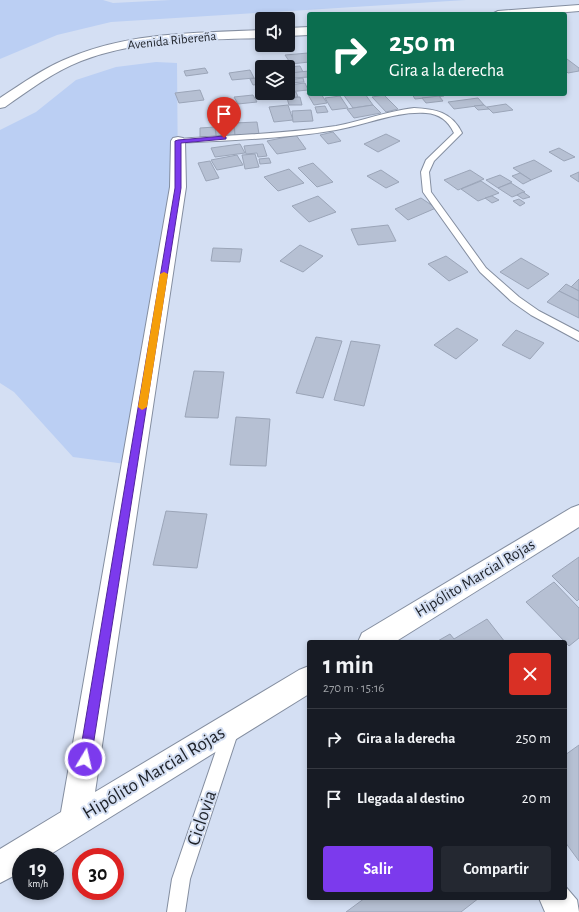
<!DOCTYPE html>
<html lang="es">
<head>
<meta charset="utf-8">
<style>
  :root { --surface:#171b24; --page:#242831; --text:#f1f3f6; --muted:#9ea1a6; --line:#363941; --accent:#7c3aed }
  body { margin:0; font-family:"Alegreya Sans",sans-serif; background:var(--page); color:var(--text); height:100vh; display:flex; flex-direction:column; font-size:15px; white-space:nowrap }
  * { box-sizing:border-box; margin:0 }
  p { font-size:13px; color:var(--muted) }
  .icon { flex:none; width:22px; height:22px; fill:none; stroke:currentColor; stroke-width:2; stroke-linecap:round; stroke-linejoin:round }
  .map { position:relative; flex:1; overflow:hidden }
  .side { position:absolute; left:307px; top:640px; width:260px; height:260px; display:flex; flex-direction:column; background:var(--surface); border-radius:4px; box-shadow:0 2px 6px #0003 }
  .side>* { flex:none }
  .top-card { position:absolute; left:307px; top:12px; width:260px; height:84px; border-radius:4px; box-shadow:0 2px 6px #0003; background:#0b6e4f; color:#fff; overflow:hidden }
  .tools { position:absolute; left:255px; top:12px; display:grid; gap:8px }
  .tools a { display:grid; place-items:center; width:40px; height:40px; border-radius:4px; background:var(--surface); box-shadow:0 2px 6px #0003; font-size:20px }
  .speed { position:absolute; left:12px; top:848px; display:flex; gap:8px; font-size:20px; font-weight:700; text-align:center }
  .speed>* { display:grid; place-content:center; width:52px; height:52px; border-radius:50%; background:var(--surface); box-shadow:0 2px 6px #0003; line-height:1 }
  .speed small { font-size:10px; font-weight:400 }
  .speed .limit { border:6px solid #d22; background:#fff; color:#111 }
  .pin { position:absolute; display:grid; place-items:center; width:34px; height:34px; color:#fff; margin:-41px -17px; border-radius:50% 50% 50% 0; rotate:-45deg; box-shadow:0 0 4px #0007 }
  .pin .icon { rotate:45deg }
  .me { position:absolute; width:44px; margin:-22px; rotate:9deg; stroke-linejoin:round; filter:drop-shadow(0 0 3px #0008) }
  .turn { display:flex; align-items:center; gap:14px; height:84px; padding:0 16px; font-size:18px }
  .turn .icon { width:52px; height:52px; stroke-width:2.5 }
  .turn b { display:block; font-size:28px; line-height:34px }
  .round { display:grid; place-items:center; flex:none; width:42px; height:42px; border-radius:4px; background:var(--page) }
  .head { display:flex; align-items:center; justify-content:space-between; height:68px; padding:0 16px }
  h1 { font-size:24px; font-weight:600; line-height:30px }
  .button { display:flex; gap:8px; margin-top:auto; padding:8px 16px }
  .button a { flex:1; height:46px; border-radius:4px; background:var(--accent); color:#fff; font-size:16px; font-weight:600; line-height:46px; text-align:center }
  .button a+a { background:var(--page); color:var(--text) }
  ul { padding:0; list-style:none }
  li { display:flex; align-items:center; gap:12px; height:60px; padding:0 16px; border-top:1px solid var(--line) }
  li div { flex:1 }
  li b { display:block; font-size:15px }
  li em { font-style:normal }
  .map>svg:first-child { display:block }
</style>
</head>
<body>
<div class="map">
<svg width="579" height="912" viewBox="0 0 579 912">
  <rect width="100%" height="100%" fill="#d4dff3"/>
  <!-- green -->
  <g fill="#bbcff3">
    <path d="M0,0H103L113,3L171,0H466L111,22L57,35L0,59Z"/>
    <path d="M156,62L177,63L178,187L133,465L73,457L14,392L0,383V130L36,112L76,80L116,67Z"/>
  </g>
  <!-- building -->
  <g fill="#b6c0d3" stroke="#9ba5b8">
    <path d="M308,53L309,62L291,64L285,55Z"/>
    <path d="M567,59L579,68V71L568,73L565,70V60Z"/>
    <path d="M300,66L303,72L290,73L293,78L288,79V67Z"/>
    <path d="M205,68L208,73L186,76L184,71Z"/>
    <path d="M250,70L254,78L232,80L229,73Z"/>
    <path d="M309,71V77L293,78L290,73Z"/>
    <path d="M262,77V84L253,85L250,79Z"/>
    <path d="M303,78L304,82L288,83V80Z"/>
    <path d="M305,83L308,90L288,92V85Z"/>
    <path d="M200,90L204,100L179,103L175,93Z"/>
    <path d="M296,92L298,97L279,99L278,94Z"/>
    <path d="M307,93L321,94L327,103L314,105Z"/>
    <path d="M343,94H365L373,105L353,108Z"/>
    <path d="M412,94H443L444,96L415,99Z"/>
    <path d="M253,95L257,102L238,104L234,97Z"/>
    <path d="M384,95L398,109L386,112L372,97Z"/>
    <path d="M340,96L348,108L332,110L325,98Z"/>
    <path d="M439,96L443,101L426,103L422,98Z"/>
    <path d="M300,97L302,105H289L287,98Z"/>
    <path d="M478,98L484,105L454,109L448,102Z"/>
    <path d="M506,104L513,110L493,113L487,107Z"/>
    <path d="M288,105L293,120L274,122L269,107Z"/>
    <path d="M373,105L381,113L354,118L347,109Z"/>
    <path d="M484,105L489,109L478,110L474,106Z"/>
    <path d="M325,106L328,112L317,113L315,107Z"/>
    <path d="M311,110L313,121L293,122L292,111Z"/>
    <path d="M233,122L235,135L216,136L215,123Z"/>
    <path d="M257,122L259,134L235,135L234,123Z"/>
    <path d="M215,127L216,136L200,137V128Z"/>
    <path d="M333,132L341,141L328,144L320,135Z"/>
    <path d="M386,134L400,141L378,152L364,144Z"/>
    <path d="M296,135L306,149L277,154L267,141Z"/>
    <path d="M240,144L245,153L215,157L211,148Z"/>
    <path d="M263,144L267,156L258,157L257,153L246,154L244,146Z"/>
    <path d="M559,148L575,157L564,161L549,152Z"/>
    <path d="M255,154L259,167L245,169L242,155Z"/>
    <path d="M237,155L243,165L217,170L211,160Z"/>
    <path d="M269,158L271,163L260,164L259,159Z"/>
    <path d="M534,160L552,171L531,180L513,168Z"/>
    <path d="M210,161L219,178L206,181L198,163Z"/>
    <path d="M313,163L333,182L317,187L298,168Z"/>
    <path d="M289,169L304,183L278,191L264,177Z"/>
    <path d="M381,170L399,182L386,188L367,176Z"/>
    <path d="M470,170L484,179L458,190L444,180Z"/>
    <path d="M579,172V182L570,176Z"/>
    <path d="M520,173L531,180L523,184L512,176Z"/>
    <path d="M500,175L512,182L498,188L486,180Z"/>
    <path d="M481,181L499,193L478,201L461,189Z"/>
    <path d="M511,183L525,192L512,197L498,188Z"/>
    <path d="M523,192L530,197L523,199L517,195Z"/>
    <path d="M318,196L336,212L309,222L292,206Z"/>
    <path d="M492,196L499,200L492,203L485,198Z"/>
    <path d="M421,198L436,208L408,220L395,209Z"/>
    <path d="M519,199L525,203L520,206L513,201Z"/>
    <path d="M388,225L396,241L358,245L351,229Z"/>
    <path d="M300,245L323,256L303,272L280,261Z"/>
    <path d="M213,248L242,249L240,262L211,261Z"/>
    <path d="M446,256L468,272L449,281L428,264Z"/>
    <path d="M521,258L549,274L528,289L500,272Z"/>
    <path d="M579,279V291L571,287Z"/>
    <path d="M566,284L579,291V301L559,291Z"/>
    <path d="M559,291L579,301V318L547,302Z"/>
    <path d="M457,328L478,340L456,359L434,345Z"/>
    <path d="M516,330L544,343L530,359L502,345Z"/>
    <path d="M316,337L342,341L323,398L296,393Z"/>
    <path d="M351,341L380,345L364,406L334,400Z"/>
    <path d="M194,371L224,372L218,418L185,417Z"/>
    <path d="M236,417L270,419L266,466L230,465Z"/>
    <path d="M166,511L207,514L197,568L153,565Z"/>
    <path d="M579,557V599L577,601L552,576Z"/>
    <path d="M554,582L579,608V638L569,646L526,602Z"/>
    <path d="M487,619L505,642H436L450,634L454,639Z"/>
    <path d="M579,745V861L565,842V755Z"/>
    <path d="M365,898H479L461,912H346Z"/>
  </g>
  <g fill="none" stroke-linecap="round" stroke-linejoin="round">
    <defs>
      <g id="lane">
        <path d="M414,108C435,109 452,112 462,133L434,161L429,172L431,192L486,268L519,297L539,311L579,332V341L531,315L511,301L480,272L423,192L421,172L426,160L454,133C448,120 439,114 426,113C395,111 366,125 336,130C284,139 231,140 178,143L174,141L178,139C231,135 284,134 336,126C362,121 387,111 414,108Z"/>
        <path d="M231,722L237,724L239,730L190,879L185,912H167L172,879L223,730L225,724Z"/>
      </g>
      <g id="street">
        <path d="M178,137L183,138L185,141L186,187L95,792L299,670L309,666V694L46,857H21V872L0,883V849L61,812L170,187L171,141L173,138Z"/>
        <path d="M579,505V527L395,642H358L362,633L571,508Z"/>
        <path d="M565,886L577,900L579,912H545L539,898H565Z"/>
      </g>
      <g id="primary">
        <path d="M579,5V11L544,14H492L498,11Z"/>
        <path d="M309,27V35L288,36V28Z"/>
        <path d="M262,30V38C201,40 138,39 81,61C53,72 29,90 5,107L0,108V98C23,83 45,67 71,57C131,32 198,33 262,30Z"/>
      </g>
    </defs>
    <!-- lane casing -->
    <use href="#lane" stroke="#848ea0" stroke-width="2"/>
    <!-- street casing -->
    <use href="#street" stroke="#848ea0" stroke-width="2"/>
    <!-- primary casing -->
    <use href="#primary" stroke="#848ea0" stroke-width="2"/>
    <!-- lane -->
    <use href="#lane" fill="#fff" fill-rule="evenodd"/>
    <!-- street -->
    <use href="#street" fill="#fff" fill-rule="evenodd"/>
    <!-- primary -->
    <use href="#primary" fill="#fff" fill-rule="evenodd"/>
  </g>
  <!-- route -->
  <path fill="#7c3aed" stroke="#51269a" d="M224,136L226,137V139L181,143V188L91,759L89,763L85,765L81,763L79,759L175,188V141L178,140Z"/>
  <!-- slow -->
  <path fill="#f59e0b" d="M164,272L168,274L147,407L142,410L138,407L160,274Z"/>
  <g text-anchor="middle" dominant-baseline="central" stroke-width="4" stroke-linejoin="round" paint-order="stroke">
    <!-- far-street labels -->
    <g font-size="13" fill="#1d2128" stroke="#d4dff3">
      <text transform="translate(172 41) rotate(-6)">Avenida Ribereña</text>
    </g>
    <!-- street labels -->
    <g font-size="16" fill="#1d2128" stroke="#d4dff3">
      <text transform="translate(475 578) rotate(-31)">Hipólito Marcial Rojas</text>
    </g>
    <!-- near-street labels -->
    <g font-size="19" fill="#1d2128" stroke="#d4dff3">
      <text transform="translate(154 773) rotate(-31)">Hipólito Marcial Rojas</text>
      <text transform="translate(202 818) rotate(-71)">Ciclovia</text>
    </g>
  </g>
</svg>
<div class="tools">
<a><svg class="icon" aria-label="sound" viewBox="0 0 24 24"><path d="M4 9h4l5-4v14l-5-4H4zM17 9q2 3 0 6"/></svg></a>
<a><svg class="icon" aria-label="layers" viewBox="0 0 24 24"><path d="M12 4l9 5-9 5-9-5zM3 14l9 5 9-5"/></svg></a>
</div>
<div class="speed"><div>19<small>km/h</small></div><div class="limit">30</div></div>
<div class="pin" style="left:224px;top:138px;background:#d93025"><svg class="icon" aria-label="arrive" viewBox="0 0 24 24"><path d="M6 21V4h12l-3 4 3 4H6"/></svg></div>
<svg class="me" style="left:85px;top:759px" viewBox="-20 -20 40 40"><circle r="17" fill="#7c3aed" stroke="#fff" stroke-width="3"/><path d="M0-11L8 9 0 5-8 9z" fill="#fff"/></svg>
<div class="top-card">
<div class="turn"><svg class="icon" aria-label="right" viewBox="0 0 24 24"><path d="M7 20v-9h11M14 6l5 5-5 5"/></svg><div><b>250 m</b>Gira a la derecha</div></div>
</div>
<section class="side">
<div class="head"><div><h1>1 min</h1><p>270 m · 15:16</p></div><a class="round" style="background:#d93025;color:#fff"><svg class="icon" aria-label="close" viewBox="0 0 24 24"><path d="M6 6l12 12M18 6L6 18"/></svg></a></div>
<ul>
<li><svg class="icon" aria-label="right" viewBox="0 0 24 24"><path d="M7 20v-9h11M14 6l5 5-5 5"/></svg><div><b>Gira a la derecha</b></div><em>250 m</em></li>
<li><svg class="icon" aria-label="arrive" viewBox="0 0 24 24"><path d="M6 21V4h12l-3 4 3 4H6"/></svg><div><b>Llegada al destino</b></div><em>20 m</em></li>
</ul>
<div class="button"><a>Salir</a><a>Compartir</a></div>
</section>
</div>
</body>
</html>
